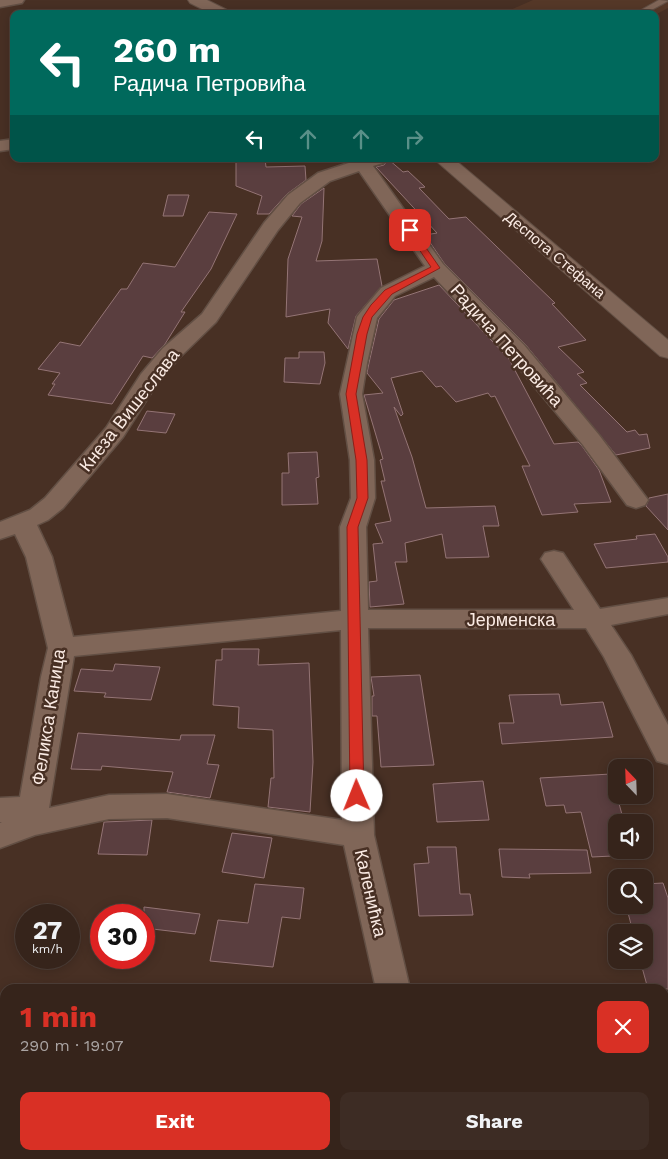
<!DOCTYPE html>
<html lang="en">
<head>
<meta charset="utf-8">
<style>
  :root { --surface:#36241b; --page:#3d2c24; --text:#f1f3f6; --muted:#aaa4a3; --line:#50413a; --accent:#d93025 }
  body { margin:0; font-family:"Work Sans",sans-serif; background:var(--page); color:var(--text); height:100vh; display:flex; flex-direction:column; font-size:19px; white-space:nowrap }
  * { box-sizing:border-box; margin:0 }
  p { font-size:16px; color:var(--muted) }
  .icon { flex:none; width:28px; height:28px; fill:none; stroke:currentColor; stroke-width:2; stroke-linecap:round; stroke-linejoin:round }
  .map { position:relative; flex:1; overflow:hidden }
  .details { position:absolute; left:0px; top:984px; width:669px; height:176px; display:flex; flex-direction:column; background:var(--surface); border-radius:15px 15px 0 0; box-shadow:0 2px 12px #0003,0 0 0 1px var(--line) }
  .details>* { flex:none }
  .hud { position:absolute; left:10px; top:10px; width:649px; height:152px; border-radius:10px; box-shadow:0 2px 12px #0003,0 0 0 1px var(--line); background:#00695c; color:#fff; overflow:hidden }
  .needle { width:32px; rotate:337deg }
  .controls { position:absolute; left:608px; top:759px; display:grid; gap:10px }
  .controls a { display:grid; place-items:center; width:45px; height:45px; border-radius:10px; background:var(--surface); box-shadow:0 2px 12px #0003,0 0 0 1px var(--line); font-size:25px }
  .speed { position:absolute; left:15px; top:904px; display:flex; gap:10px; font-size:25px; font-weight:700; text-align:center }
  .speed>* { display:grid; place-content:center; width:65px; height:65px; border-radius:50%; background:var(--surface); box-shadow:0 2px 12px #0003,0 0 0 1px var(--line); line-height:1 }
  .speed small { font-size:12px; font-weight:400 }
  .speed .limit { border:8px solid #d22; background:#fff; color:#111 }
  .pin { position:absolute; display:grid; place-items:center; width:42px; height:42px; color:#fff; margin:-21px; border-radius:10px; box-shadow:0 2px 8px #0006 }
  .me { position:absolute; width:55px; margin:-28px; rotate:359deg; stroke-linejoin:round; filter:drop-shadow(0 0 4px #0008) }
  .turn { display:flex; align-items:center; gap:18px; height:105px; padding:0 20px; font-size:22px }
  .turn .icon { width:65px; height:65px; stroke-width:2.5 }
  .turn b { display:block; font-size:35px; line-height:42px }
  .lanes { display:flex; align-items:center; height:48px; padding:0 20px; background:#0003; justify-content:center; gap:25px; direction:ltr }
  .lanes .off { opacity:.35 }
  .round { display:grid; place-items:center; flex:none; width:52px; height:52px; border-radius:10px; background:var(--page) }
  .overview { display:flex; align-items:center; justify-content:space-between; height:85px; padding:0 20px }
  h1 { font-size:30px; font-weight:700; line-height:38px; color:var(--accent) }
  .primary-button { display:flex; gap:10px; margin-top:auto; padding:10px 20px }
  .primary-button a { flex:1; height:58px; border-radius:10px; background:var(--accent); color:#fff; font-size:20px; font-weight:700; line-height:58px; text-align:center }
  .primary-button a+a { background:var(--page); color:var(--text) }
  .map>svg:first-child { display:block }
</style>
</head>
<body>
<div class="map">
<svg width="668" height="1159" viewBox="0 0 668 1159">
  <rect width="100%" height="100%" fill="#483024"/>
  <!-- built -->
  <path fill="#553828" d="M533,0H668V8L655,15L501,14Z"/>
  <!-- building -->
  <g fill="#5a3e3f" stroke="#947475">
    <path d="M236,159H265L266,167L305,166L306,180L287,194L269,214H257L262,196L236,186Z"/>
    <path d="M388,159L403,172L408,171L425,187L419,188L449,219L466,217L555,303L552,304L586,340L558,347L584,372L577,374L587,383L580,385L627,432L635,430L639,435L647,434L650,448L616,455L525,344L444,263L425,235L437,233L376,167L384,165Z"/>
    <path d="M324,188L322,241L316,261L377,259L382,286L356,316L348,349L328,323L330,309L286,317L288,259L302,217L292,216L301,204Z"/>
    <path d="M168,195H189L183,216H163Z"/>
    <path d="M209,212L237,214L211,269L181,312H185L165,344L152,358L143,356L112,404L48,395L55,384H52L60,373L38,369L60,342L80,346L121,289H127L143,263L175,267Z"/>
    <path d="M439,285L509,359L554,444L578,442L582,446L599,470L611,502L574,504L578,512L542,515L522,466H530L495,396L491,397L488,393L456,402L441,386L436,387L422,371L391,378L403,414L401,416L394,407L412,457L426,508L495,506L499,526H483L489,557L446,558L442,534L405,543L407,562H395L404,604L370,607L369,582L377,581L373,544L383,543L375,524L391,521L381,481H385L380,460L383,459L364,395L383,393L367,373L369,363L379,319L394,300Z"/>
    <path d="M299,352H324L325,363L320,384L284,382L285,358H299Z"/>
    <path d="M147,411L175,414L166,433L137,430Z"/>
    <path d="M317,452L319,477L316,478L318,504L282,505V473H289L288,453Z"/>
    <path d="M668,494V530L646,506L649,498Z"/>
    <path d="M655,534L668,557V562L606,568L594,544L637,539L636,536Z"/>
    <path d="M222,649H259L258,665L309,663L313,762L310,812L268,807L271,778H274L273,730L238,728L239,707L213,705L216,660H222Z"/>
    <path d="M115,664L160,667L151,700L104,697L106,693L74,691L81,669L113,671Z"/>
    <path d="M420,675L434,765L381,767L377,716H372V696H374L371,677Z"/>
    <path d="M559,694L561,705L603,702L613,737L502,744L499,723H514L509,695Z"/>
    <path d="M78,733L180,740L181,735H215L207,764L219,765L210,798L167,792L173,772L102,766L101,770L71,769Z"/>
    <path d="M611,774L624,822H616V850H632L633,855L592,857L581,812L566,813L564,805L546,806L540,778Z"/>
    <path d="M483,781L489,820L437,822L433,784Z"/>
    <path d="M152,820L147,855L98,854L104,822Z"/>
    <path d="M232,833L272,838L264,878L222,872Z"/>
    <path d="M427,847H456L460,894H470L473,915L419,916L414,864L429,863Z"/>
    <path d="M499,849L587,850L591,873L529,874L530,878L502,877Z"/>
    <path d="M663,883L668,898V989H648L640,960H644V932H633L626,905H644V884Z"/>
    <path d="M255,884L304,888L300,919L282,917L273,967L210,961L218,920L248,923Z"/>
    <path d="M144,907L200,914L195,934L144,928Z"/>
  </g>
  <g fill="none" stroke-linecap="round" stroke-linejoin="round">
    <defs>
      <path id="service" d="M659,0L668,1L644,14H634Z"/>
      <g id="minor">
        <path d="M0,0H24L22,3L0,7Z"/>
        <path d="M14,139V149L0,151V141Z"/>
        <path d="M361,159H386L383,163L373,166L443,264L524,345L599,435L648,500L645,505L636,508L627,505L583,445L508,355L434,277L395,296L377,318L367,363L362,394L374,460L375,498L366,527L368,610H574L541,559L545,553L554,551L563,553L600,609L668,598V614L611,625L631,655L668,725V764L657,761L604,657L586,628H368L374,835L410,989H376L344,845L167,818L109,819L35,835L0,848V823L2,822H0V798L20,797L41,677L48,648L26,557L15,534L0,539V522L30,510L45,498L106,428L141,374L163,348L202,314L264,223L288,195L318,173ZM359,171L425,266L381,288L360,313L357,317L340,394L350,460L351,498L340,527L341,611L73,637L52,557L37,525L48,520L63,508L123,437L158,382L179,358L216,322L278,230L300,203L330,181ZM341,630L342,820L167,794L109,795L49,808L74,656Z"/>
        <path d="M412,1155H450L451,1159H413Z"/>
      </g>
      <g id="secondary">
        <path d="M188,0H207L229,11L231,14H212L190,3Z"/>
        <path d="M434,159H454L668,340V358L660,356Z"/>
      </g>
    </defs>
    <!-- service casing -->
    <use href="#service" stroke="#624f44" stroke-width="2"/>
    <!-- minor casing -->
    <use href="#minor" stroke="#624f44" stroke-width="3"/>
    <!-- secondary casing -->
    <use href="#secondary" stroke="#624f44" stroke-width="2"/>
    <!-- service -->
    <use href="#service" fill="#806658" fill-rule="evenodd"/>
    <!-- minor -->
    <use href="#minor" fill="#806658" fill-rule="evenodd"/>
    <!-- secondary -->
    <use href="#secondary" fill="#806658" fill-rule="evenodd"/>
  </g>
  <!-- route -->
  <path fill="#d93025" stroke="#8d1f18" d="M407,229H413L440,268L392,294L372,317L367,334L356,394L367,460L368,498L358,527L364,796L362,799L357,801L352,799L350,796L347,527L357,498L356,460L346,394L357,334L363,317L371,305L385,290L431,267L406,230Z"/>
  <g text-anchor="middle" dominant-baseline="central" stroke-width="5" stroke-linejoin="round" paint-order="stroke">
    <!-- far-street labels -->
    <g font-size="15" fill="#faeae3" stroke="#483024">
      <text transform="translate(555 255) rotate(40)">Деспота Стефана</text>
    </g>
    <!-- street labels -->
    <g font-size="18" fill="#faeae3" stroke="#483024">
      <text transform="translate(507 345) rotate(48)">Радича Петровића</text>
      <text transform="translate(129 410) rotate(-52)">Кнеза Вишеслава</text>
      <text x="511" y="619">Јерменска</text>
      <text transform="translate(48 717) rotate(-81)">Феликса Каница</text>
      <text transform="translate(371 893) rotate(77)">Каленићка</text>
    </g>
  </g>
</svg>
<div class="controls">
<a><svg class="needle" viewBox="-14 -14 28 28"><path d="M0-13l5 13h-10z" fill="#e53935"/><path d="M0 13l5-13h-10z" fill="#aaa4a3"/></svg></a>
<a><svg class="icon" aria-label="sound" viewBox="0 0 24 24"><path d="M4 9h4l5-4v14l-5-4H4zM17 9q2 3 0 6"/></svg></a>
<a><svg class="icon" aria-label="search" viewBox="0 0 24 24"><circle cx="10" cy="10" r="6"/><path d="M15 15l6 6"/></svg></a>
<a><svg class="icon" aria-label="layers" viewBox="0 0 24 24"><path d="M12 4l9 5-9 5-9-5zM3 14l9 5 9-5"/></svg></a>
</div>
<div class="speed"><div>27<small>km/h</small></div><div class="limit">30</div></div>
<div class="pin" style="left:410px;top:230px;background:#d93025"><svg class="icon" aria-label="arrive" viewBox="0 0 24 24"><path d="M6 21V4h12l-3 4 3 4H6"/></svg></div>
<svg class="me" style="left:357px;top:796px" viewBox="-20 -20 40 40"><circle r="19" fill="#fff"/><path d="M0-13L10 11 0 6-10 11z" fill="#d93025"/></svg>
<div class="hud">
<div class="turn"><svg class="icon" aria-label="left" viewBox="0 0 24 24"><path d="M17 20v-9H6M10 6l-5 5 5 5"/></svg><div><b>260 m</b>Радича Петровића</div></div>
<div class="lanes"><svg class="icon" aria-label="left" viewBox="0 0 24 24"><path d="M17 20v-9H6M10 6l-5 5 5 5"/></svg><svg class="icon off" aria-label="ahead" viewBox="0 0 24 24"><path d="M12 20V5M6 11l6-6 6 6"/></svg><svg class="icon off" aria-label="ahead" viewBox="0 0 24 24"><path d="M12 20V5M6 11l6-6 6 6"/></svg><svg class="icon off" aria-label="right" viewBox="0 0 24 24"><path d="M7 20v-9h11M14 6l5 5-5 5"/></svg></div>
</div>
<section class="details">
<div class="overview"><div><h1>1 min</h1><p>290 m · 19:07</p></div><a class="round" style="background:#d93025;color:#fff"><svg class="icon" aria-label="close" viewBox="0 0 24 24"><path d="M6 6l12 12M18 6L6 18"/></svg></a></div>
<div class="primary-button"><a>Exit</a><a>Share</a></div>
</section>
</div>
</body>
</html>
